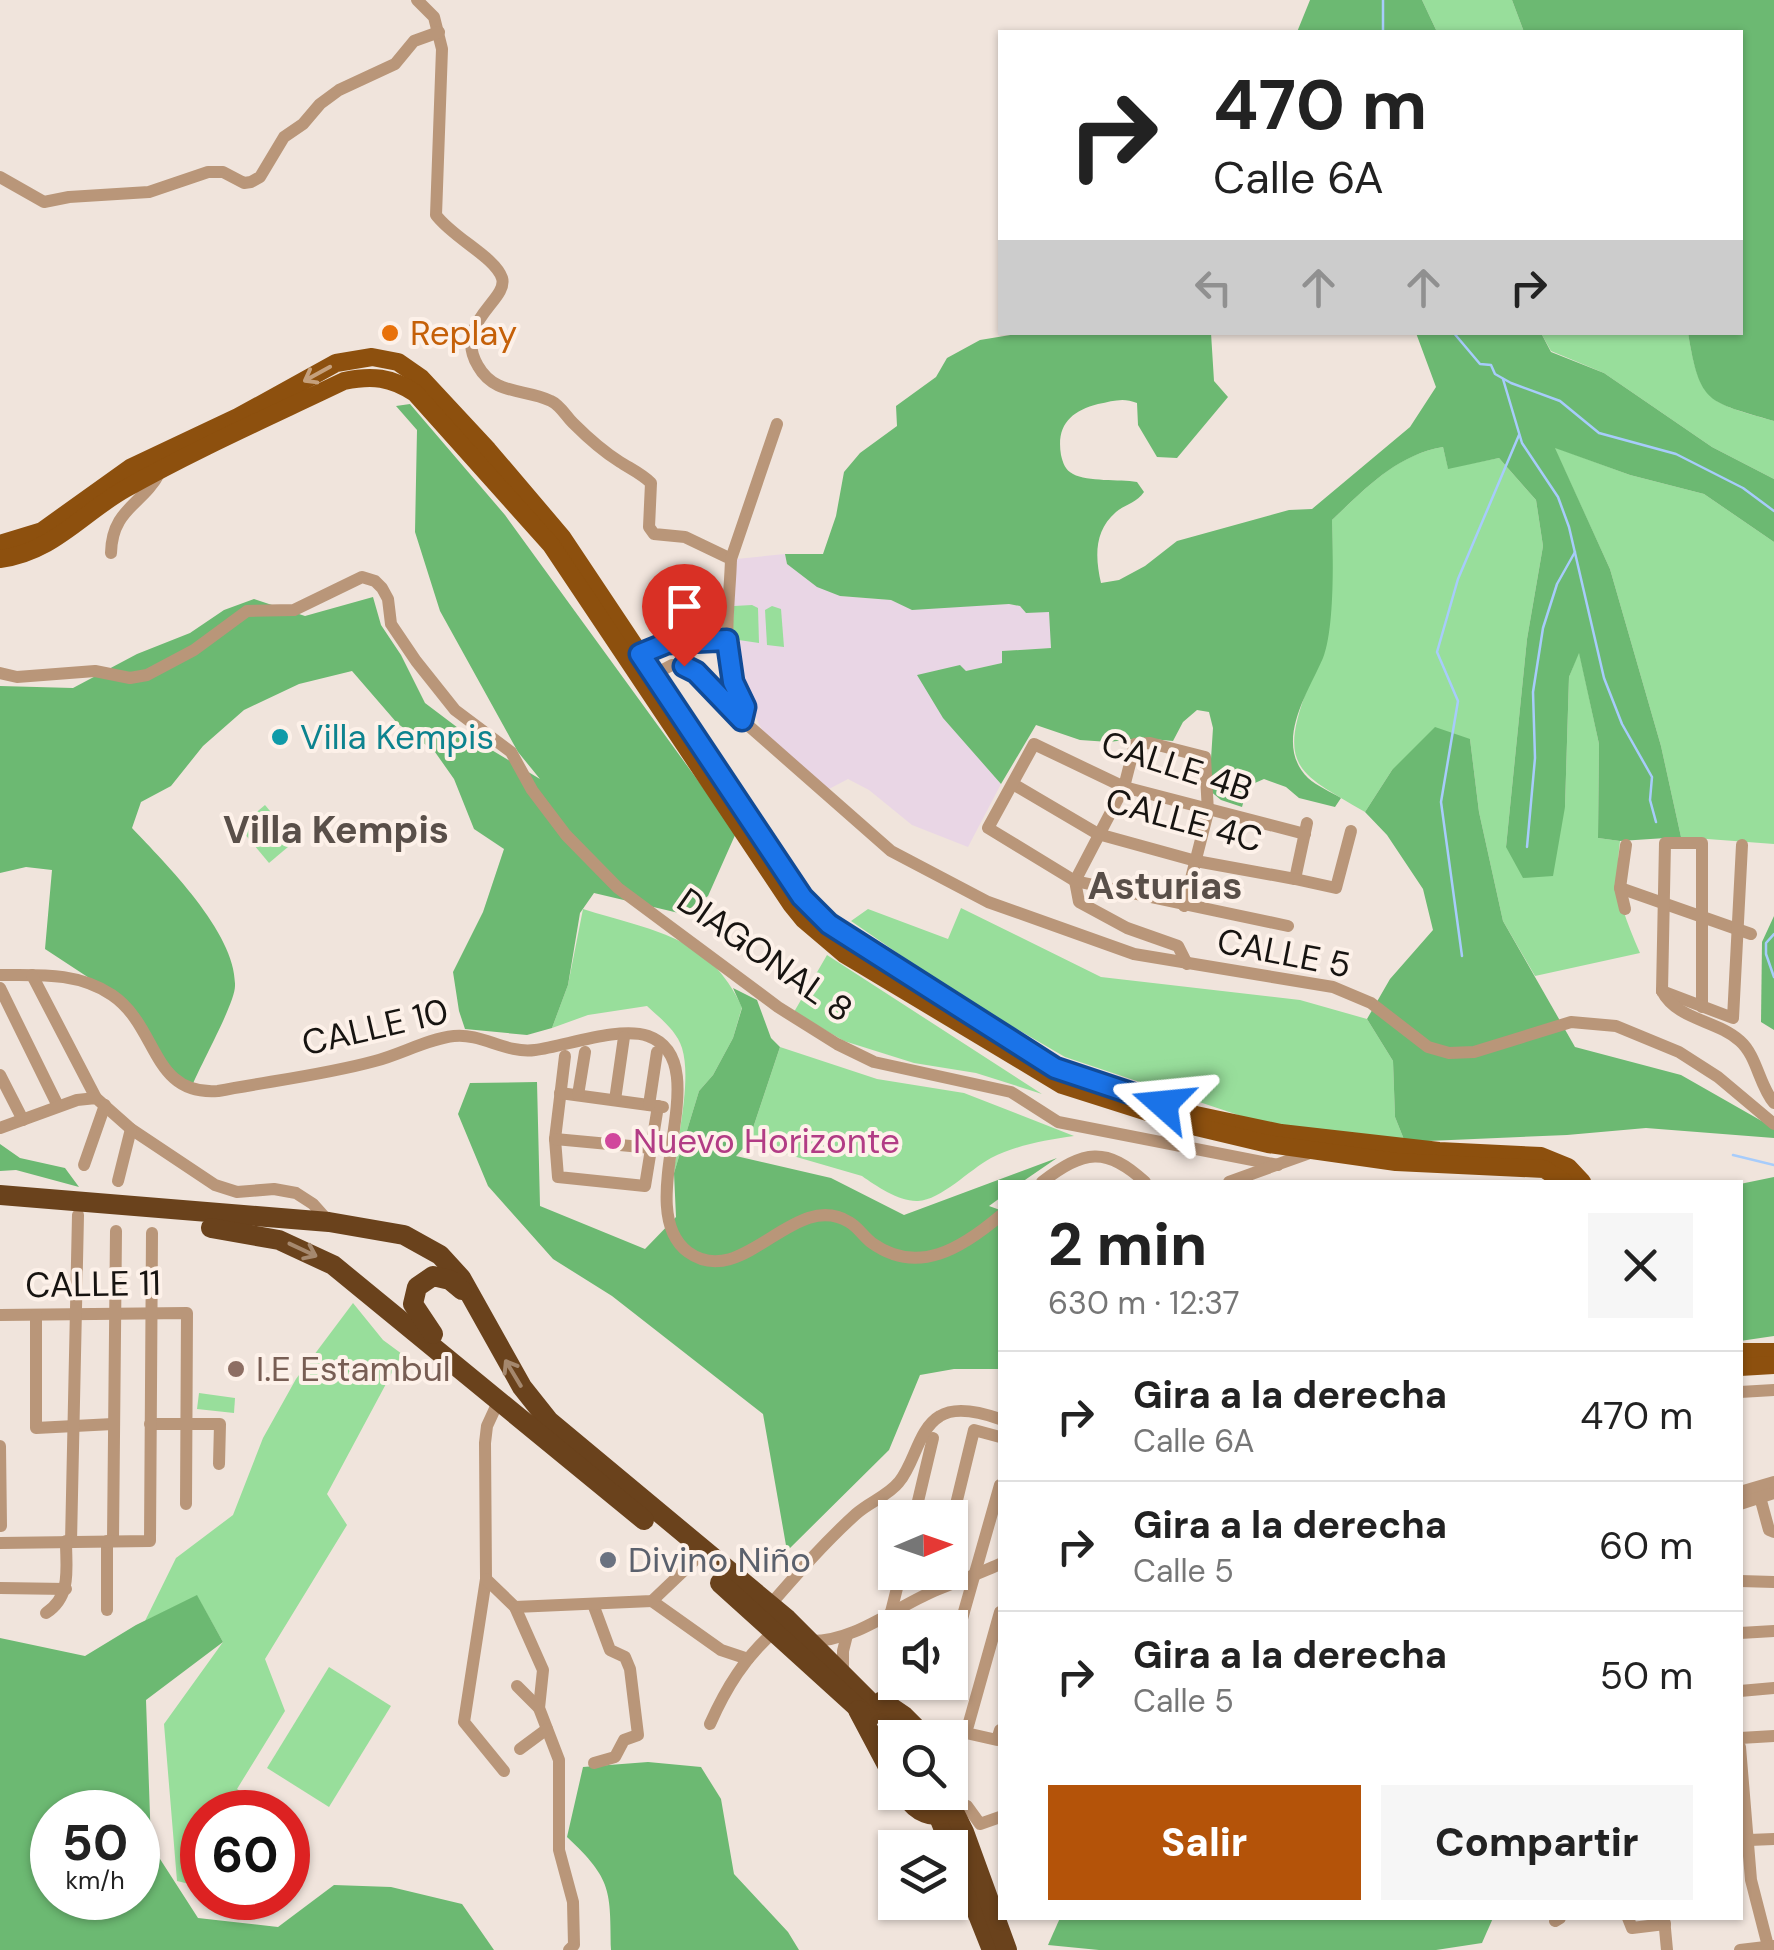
<!DOCTYPE html>
<html lang="es">
<head>
<meta charset="utf-8">
<style>
  :root { --surface:#fff; --page:#f6f6f6; --text:#222; --muted:#767676; --line:#e0e0e0; --accent:#b45309 }
  body { margin:0; font-family:"DM Sans",sans-serif; background:var(--page); color:var(--text); height:100vh; display:flex; flex-direction:column; font-size:38px; white-space:nowrap }
  * { box-sizing:border-box; margin:0 }
  p { font-size:32px; color:var(--muted) }
  .icon { flex:none; width:55px; height:55px; fill:none; stroke:currentColor; stroke-width:2; stroke-linecap:round; stroke-linejoin:round }
  .map { position:relative; flex:1; overflow:hidden }
  .sheet { position:absolute; left:998px; top:1180px; width:745px; height:740px; display:flex; flex-direction:column; background:var(--surface); border-radius:0px; box-shadow:0 2px 8px #0004 }
  .sheet>* { flex:none }
  .guide { position:absolute; left:998px; top:30px; width:745px; height:305px; border-radius:0px; box-shadow:0 2px 8px #0004; background:#fff; color:var(--text); overflow:hidden }
  .needle { width:65px; rotate:88deg }
  .controls { position:absolute; left:878px; top:1500px; display:grid; gap:20px }
  .controls a { display:grid; place-items:center; width:90px; height:90px; border-radius:0px; background:var(--surface); box-shadow:0 2px 8px #0004; font-size:50px }
  .speed { position:absolute; left:30px; top:1790px; display:flex; gap:20px; font-size:50px; font-weight:700; text-align:center }
  .speed>* { display:grid; place-content:center; width:130px; height:130px; border-radius:50%; background:var(--surface); box-shadow:0 2px 8px #0004; line-height:1 }
  .speed small { font-size:25px; font-weight:400 }
  .speed .limit { border:15px solid #d22; background:#fff; color:#111 }
  .pin { position:absolute; display:grid; place-items:center; width:85px; height:85px; color:#fff; margin:-102px -42px; border-radius:50% 50% 50% 0; rotate:-45deg; box-shadow:0 0 10px #0007 }
  .pin .icon { rotate:45deg }
  .me { position:absolute; width:110px; margin:-55px; rotate:288deg; stroke-linejoin:round; filter:drop-shadow(0 0 8px #0008) }
  .turn { display:flex; align-items:center; gap:35px; height:210px; padding:0 50px; font-size:45px }
  .turn .icon { width:130px; height:130px; stroke-width:2.5 }
  .turn b { display:block; font-size:70px; line-height:85px }
  .lanes { display:flex; align-items:center; height:95px; padding:0 50px; background:#0003; justify-content:center; gap:50px; direction:ltr }
  .lanes .off { opacity:.35 }
  .round { display:grid; place-items:center; flex:none; width:105px; height:105px; border-radius:0px; background:var(--page) }
  .summary { display:flex; align-items:center; justify-content:space-between; height:170px; padding:0 50px }
  h1 { font-size:60px; font-weight:800; line-height:75px }
  .primary-button { display:flex; gap:20px; margin-top:auto; padding:20px 50px }
  .primary-button a { flex:1; height:115px; border-radius:0px; background:var(--accent); color:#fff; font-size:40px; font-weight:800; line-height:115px; text-align:center }
  .primary-button a+a { background:var(--page); color:var(--text) }
  ul { padding:0; list-style:none }
  li { display:flex; align-items:center; gap:30px; height:130px; padding:0 50px; border-top:2px solid var(--line) }
  li div { flex:1 }
  li b { display:block; font-size:38px }
  li em { font-style:normal }
  .map>svg:first-child { display:block }
</style>
</head>
<body>
<div class="map">
<svg width="1774" height="1950" viewBox="0 0 1774 1950">
  <rect width="100%" height="100%" fill="#f0e4dc"/>
  <!-- medical -->
  <path fill="#e9d6e5" d="M785,554L787,564L840,596L891,600L912,609L1009,604L1020,606L1026,613L1049,611L1052,648L1003,651V663L966,671L976,754L1001,784L968,847L912,825L869,790L848,779L827,790L762,730L741,687L732,654L736,559Z"/>
  <!-- green -->
  <g fill="#98de9b">
    <path d="M1422,0H1512L1524,32H1437Z"/>
    <path d="M1541,333H1688C1700,403 1708,402 1774,421V479L1712,447L1604,373L1551,351Z"/>
    <path d="M1443,447L1448,468L1499,458L1536,500L1543,546L1527,639L1506,847L1565,807L1569,677L1579,651L1599,744L1598,838L1620,841C1614,890 1621,909 1640,953L1535,976L1503,921L1479,812L1470,739L1392,770L1365,812C1299,773 1277,768 1308,687C1312,675 1321,664 1324,652C1331,610 1333,563 1332,520C1366,488 1396,455 1443,447Z"/>
    <path d="M1554,447L1630,475L1704,494L1774,542V844L1681,837L1661,746L1610,569Z"/>
    <path d="M734,606L752,605L758,608L759,643L732,639Z"/>
    <path d="M772,606L781,609L784,647L767,645L765,610Z"/>
    <path d="M265,805L295,841L269,863L239,827Z"/>
    <path d="M961,908L1101,977L1300,1000L1367,1019L1393,1061L1395,1117L1405,1142L1268,1125L1065,1057L960,996L851,921L868,909L948,939Z"/>
    <path d="M583,909C652,931 709,935 742,1007L733,1038L713,1075L699,1091L674,1173C677,1138 692,1081 682,1048C677,1031 660,1018 647,1006L588,1015L552,1028L568,985Z"/>
    <path d="M827,955L1042,1094L976,1073L914,1063L844,1041L794,1012Z"/>
    <path d="M780,1047L877,1079L964,1093L1074,1136C1045,1140 1017,1145 991,1158C969,1170 941,1200 918,1201C900,1202 876,1186 862,1176L748,1143Z"/>
    <path d="M353,1303L383,1340L402,1354L327,1494L347,1525L265,1659L285,1711L237,1789L263,1806L259,1812H202V1887L177,1881L164,1724L223,1642L197,1596L145,1621L176,1558L233,1515L263,1438L296,1379Z"/>
    <path d="M199,1393L235,1398L234,1413L197,1409Z"/>
    <path d="M329,1667L391,1706L329,1807L267,1768Z"/>
  </g>
  <!-- forest -->
  <g fill="#6cb972" fill-rule="evenodd">
    <path d="M1310,0H1422L1437,32H1297Z"/>
    <path d="M1512,0H1774V421C1707,401 1700,405 1688,333L1740,332V32H1524Z"/>
    <path d="M1022,333H1211L1214,381L1228,397L1177,458L1157,457L1138,425L1137,403C1123,397 1113,401 1098,404C1071,411 1056,425 1061,455C1063,463 1065,470 1073,474C1088,482 1119,479 1137,482L1144,492C1136,503 1126,504 1116,512C1094,531 1095,557 1101,583L1119,580L1145,566L1177,541L1289,510L1312,509L1410,427L1436,387L1416,333H1541L1551,352L1604,373L1712,447L1774,479V542L1704,494L1630,475L1555,448L1610,569L1661,746L1681,837L1620,841L1598,838L1599,744L1579,653L1569,677L1565,807L1553,876L1523,878L1506,847L1527,639L1543,546L1536,500L1499,458L1448,469L1443,447C1396,455 1365,489 1332,520C1333,555 1335,627 1323,658C1308,693 1273,743 1308,778C1317,786 1331,792 1341,798L1335,807L1299,798L1286,787L1264,779L1248,786L1242,807L1221,800L1209,790L1213,728L1209,712L1197,710L1183,722L1173,741L1141,738L1109,742L1080,740L1036,725L1001,784L943,718L917,675L960,665L966,671L1002,663V651L1051,648L1049,612L1026,613L1020,606L1009,604L912,610L891,600L840,596L817,587L787,564L785,554H823L836,516L844,472L860,453L897,426L896,406L936,377L947,358L980,340Z"/>
    <path d="M410,404L505,515L736,833L708,896L683,914L594,893L580,913L568,985L552,1028L527,1035L465,1029L459,1011L453,972L483,912L504,849L474,829L454,779L435,752L397,723L352,671L299,684L244,710L203,746L171,786L141,802L132,828C166,864 237,934 235,986C235,1003 201,1064 193,1084L172,1073L112,993L45,949L52,870L26,867L0,873V686L73,688L137,654L190,633L224,610L254,599L305,616L373,597L381,625L401,655L425,703L470,737L540,779L518,752L440,611L415,532L417,430L396,406Z"/>
    <path d="M1435,727L1470,739L1479,812L1503,921L1575,1047L1681,1075L1774,1128V1138L1646,1128L1567,1135L1405,1142L1395,1117L1393,1061L1367,1019L1390,979L1433,930L1423,889L1387,835L1365,812L1392,770Z"/>
    <path d="M1774,916V1030L1761,1022L1762,942Z"/>
    <path d="M733,988L757,1000L771,1038L780,1047L748,1143L736,1156L831,1178L904,1215L1057,1158L1022,1182H1000V1198L989,1206L1000,1210V1369H954L920,1375L889,1450L787,1551L763,1414L612,1296L553,1259L488,1186L458,1114L470,1083L537,1082L540,1206L645,1249L676,1217L674,1173L699,1091L713,1075L733,1038L742,1008Z"/>
    <path d="M0,1144L20,1158L65,1168L79,1187L16,1170L0,1171Z"/>
    <path d="M1774,1177V1336L1740,1341V1184Z"/>
    <path d="M197,1595L223,1642L146,1700L151,1845L198,1918L278,1927L334,1885L391,1887L462,1904L494,1950H0V1638L85,1656L136,1625ZM52,1812H138V1898H52Z"/>
    <path d="M648,1762L701,1767L721,1799L734,1874L788,1932L799,1950H611C610,1891 613,1880 567,1837L583,1767Z"/>
    <path d="M1060,1918H1493L1482,1943L1436,1950H1099L1048,1945Z"/>
  </g>
  <g fill="none" stroke-linecap="round" stroke-linejoin="round">
    <!-- stream -->
    <g stroke="#a7ccfb" stroke-width="2.5">
      <path d="M1383,32V0"/>
      <path d="M1453,332L1480,364L1491,365L1495,374L1511,383L1560,401L1599,433L1676,454L1743,488L1774,511"/>
      <path d="M1503,379L1522,443L1558,497L1569,527L1604,678L1622,724L1652,777L1650,800L1656,822"/>
      <path d="M1527,847L1535,758L1533,692L1543,628L1557,584L1575,552"/>
      <path d="M1774,934L1766,943V954L1774,977"/>
      <path d="M1462,956L1441,802L1458,701L1437,652L1458,579L1519,435"/>
      <path d="M1733,1155L1774,1165"/>
    </g>
    <!-- minor -->
    <g stroke="#b99679" stroke-width="12">
      <path d="M417,0L434,17L442,49L436,215C453,238 495,257 502,278C509,300 452,323 478,366C495,396 525,388 551,401C560,405 566,416 573,423C586,436 604,452 620,462C631,469 642,474 651,483L649,527L654,534L685,537L731,559C730,595 724,633 730,668C733,686 750,702 742,720"/>
      <path d="M0,177L44,202L69,197L149,192L208,172H223L244,183L251,182L260,177L284,137L303,124L320,104L339,90L395,64L414,41L439,32"/>
      <path d="M111,553C112,508 143,505 160,472"/>
      <path d="M731,559L777,424"/>
      <path d="M633,658L667,643L727,640"/>
      <path d="M0,673L17,677L95,671L130,678L147,675L194,650L247,611L294,610L362,577L375,581L382,588L388,599L391,624L416,661L455,710L511,752L532,790L566,835L618,888L778,1007L837,1044L874,1062L1011,1092L1058,1122L1278,1165"/>
      <path d="M649,677L672,665L690,667L742,720L891,851L988,902L1134,954L1333,987L1371,1003L1428,1047L1449,1053L1474,1052L1571,1022L1616,1026L1679,1052L1718,1077L1774,1124"/>
      <path d="M1013,784L1098,834L1196,861L1295,879L1307,823"/>
      <path d="M1295,879L1336,888L1351,831"/>
      <path d="M1620,888L1751,934"/>
      <path d="M1184,906L1208,812L1205,757L1150,743L1135,744L1124,787L1075,881L1079,902L1127,928L1178,946L1187,964"/>
      <path d="M1625,909L1620,888L1626,845"/>
      <path d="M1288,926L1075,881L988,828L1034,744L1124,787L1305,834"/>
      <path d="M0,975C39,975 78,972 112,995C159,1027 151,1096 218,1091C270,1081 324,1075 375,1061C402,1054 427,1039 454,1036C482,1033 506,1054 535,1050C566,1046 619,1026 648,1036C721,1062 628,1207 688,1252C743,1292 794,1188 849,1222C858,1227 864,1237 872,1243C918,1276 962,1248 1000,1216"/>
      <path d="M32,975L96,1098"/>
      <path d="M0,988L58,1106"/>
      <path d="M1662,991L1665,843H1702V1007"/>
      <path d="M1662,991L1733,1018L1742,845"/>
      <path d="M1662,991C1677,1020 1717,1020 1740,1041C1757,1056 1759,1085 1774,1103"/>
      <path d="M565,1056L555,1139L558,1177L645,1186L658,1106"/>
      <path d="M0,1075L23,1120"/>
      <path d="M560,1093L663,1107"/>
      <path d="M578,1095L585,1052"/>
      <path d="M615,1100L624,1037"/>
      <path d="M649,1105L657,1052"/>
      <path d="M0,1128L77,1100L96,1098L131,1129L215,1185L237,1192L274,1189L296,1193L313,1204L329,1222"/>
      <path d="M555,1139L652,1148"/>
      <path d="M84,1165L105,1105"/>
      <path d="M118,1181L131,1129"/>
      <path d="M1042,1182C1084,1150 1106,1146 1145,1182"/>
      <path d="M1229,1182L1315,1151"/>
      <path d="M0,1315L187,1313L186,1504"/>
      <path d="M36,1315V1428L113,1424"/>
      <path d="M1740,1392L1774,1390"/>
      <path d="M499,1400L487,1426L485,1443L486,1579L464,1722L504,1771"/>
      <path d="M150,1424H220L219,1464"/>
      <path d="M0,1446L1,1526"/>
      <path d="M1740,1492L1774,1482"/>
      <path d="M1760,1497L1769,1530L1774,1532"/>
      <path d="M1740,1504L1774,1493"/>
      <path d="M914,1518L933,1438"/>
      <path d="M950,1529L974,1430L1000,1437"/>
      <path d="M113,1540L116,1231"/>
      <path d="M107,1541V1610"/>
      <path d="M71,1542L78,1215"/>
      <path d="M0,1543L150,1541L152,1233"/>
      <path d="M486,1579L515,1607L543,1670L539,1708L559,1760V1850L573,1902L574,1945L569,1950"/>
      <path d="M1740,1581L1774,1582"/>
      <path d="M0,1588L66,1589"/>
      <path d="M652,1601L721,1650L748,1659"/>
      <path d="M593,1604L610,1650L625,1657L630,1669L638,1735L624,1740L615,1757L594,1763"/>
      <path d="M770,1605C797,1574 825,1542 856,1514C869,1502 888,1496 899,1482C915,1463 918,1429 940,1416C956,1406 983,1413 1000,1419"/>
      <path d="M515,1607L652,1601L694,1561"/>
      <path d="M891,1612L901,1572"/>
      <path d="M1000,1612L966,1733L997,1740L1000,1730"/>
      <path d="M46,1613C72,1596 66,1569 66,1541"/>
      <path d="M1740,1633L1774,1631"/>
      <path d="M810,1641C854,1642 894,1608 934,1591C956,1582 978,1574 1000,1564"/>
      <path d="M950,1661L1000,1485"/>
      <path d="M843,1672V1651L847,1635"/>
      <path d="M517,1686L539,1708"/>
      <path d="M941,1691L944,1682"/>
      <path d="M1740,1691L1774,1688"/>
      <path d="M710,1724C726,1688 745,1657 775,1631"/>
      <path d="M1740,1738L1774,1736"/>
      <path d="M1740,1747L1751,1880L1769,1950"/>
      <path d="M520,1749L547,1729"/>
      <path d="M950,1799L967,1806L980,1824L1000,1817"/>
      <path d="M1749,1840L1774,1839"/>
      <path d="M1628,1918L1632,1928L1665,1924"/>
      <path d="M1664,1918L1667,1950"/>
      <path d="M1555,1921L1560,1918"/>
      <path d="M1740,1950L1774,1946"/>
    </g>
    <!-- major -->
    <g stroke="#8d500e" stroke-width="18">
      <path d="M0,544L42,531L130,468L238,417L336,363L372,357L398,362L421,378L488,450L562,537L802,897L829,924L856,944L1055,1068L1196,1115L1281,1133L1439,1151L1541,1156L1568,1167L1582,1182"/>
      <path d="M0,559C53,552 81,514 125,489C196,449 271,416 344,381C372,375 391,377 415,393L551,545L791,904L804,920L844,954L1062,1085L1188,1125L1268,1144L1396,1162L1544,1169L1564,1182"/>
      <path d="M1740,1352H1774"/>
      <path d="M1740,1367L1774,1365"/>
    </g>
    <!-- highway -->
    <g stroke="#6a421c" stroke-width="20">
      <path d="M0,1195L329,1222L404,1235L440,1255L461,1278L522,1387L549,1421L787,1619L906,1738"/>
      <path d="M211,1228L279,1240L333,1265L644,1520"/>
      <path d="M433,1334L413,1304L417,1287L433,1276L450,1280L462,1290"/>
      <path d="M720,1583L869,1718"/>
      <path d="M882,1701L904,1716L926,1738"/>
      <path d="M858,1710L895,1780"/>
      <path d="M929,1792L992,1950"/>
      <path d="M944,1792L964,1832L1007,1950"/>
    </g>
    <!-- highway-bridge -->
    <path stroke="#6a421c" stroke-width="20" d="M905,1795C930,1833 970,1812 950,1772"/>
  </g>
  <!-- one-way arrows -->
  <defs><path id="oneway-shaft" d="M-6 0H5M1.5-3L5.5 0L1.5 3" fill="none" stroke-width="1.6" stroke-linecap="round" stroke-linejoin="round" transform="scale(2.5)"/></defs>
  <use stroke="#c5a07c" href="#oneway-shaft" transform="translate(317 374) rotate(151)"/>
  <g stroke="#a5886e">
    <use href="#oneway-shaft" transform="translate(303 1250) rotate(25)"/>
    <use href="#oneway-shaft" transform="translate(513 1373) rotate(-121)"/>
  </g>
  <g fill="none" stroke-linecap="round" stroke-linejoin="round">
    <defs>
      <path id="route" d="M684,666L696,672L742,720L745,707L733,682L727,640L667,643L640,654L802,897L829,924L1055,1068L1163,1104"/>
    </defs>
    <!-- route casing -->
    <use href="#route" stroke="#114b97" stroke-width="25"/>
    <!-- route -->
    <use href="#route" stroke="#1a73e8" stroke-width="18"/>
  </g>
  <!-- markers -->
  <circle fill="#e8710a" stroke="#fdf1e9" stroke-width="4" cx="390" cy="333" r="10"/>
  <circle fill="#0f9aa8" stroke="#fdf1e9" stroke-width="4" cx="280" cy="737" r="10"/>
  <circle fill="#d1479c" stroke="#fdf1e9" stroke-width="4" cx="613" cy="1141" r="10"/>
  <circle fill="#8d6e63" stroke="#fdf1e9" stroke-width="4" cx="236" cy="1369" r="10"/>
  <circle fill="#6b7280" stroke="#fdf1e9" stroke-width="4" cx="608" cy="1560" r="10"/>
  <g text-anchor="middle" dominant-baseline="central" stroke-width="8" stroke-linejoin="round" paint-order="stroke">
    <!-- food labels -->
    <g font-size="35" fill="#c56008" stroke="#fdf1e9" text-anchor="start">
      <text x="410" y="333">Replay</text>
    </g>
    <!-- culture labels -->
    <g font-size="35" fill="#0d838f" stroke="#fdf1e9" text-anchor="start">
      <text x="300" y="737">Villa Kempis</text>
    </g>
    <!-- street labels -->
    <g font-size="35" fill="#171411" stroke="#fdf1e9">
      <text transform="translate(1177 766) rotate(18)">CALLE 4B</text>
      <text transform="translate(1184 820) rotate(15)">CALLE 4C</text>
      <text transform="translate(1284 953) rotate(11)">CALLE 5</text>
      <text transform="translate(765 955) rotate(35)">DIAGONAL 8</text>
      <text transform="translate(375 1027) rotate(-13)">CALLE 10</text>
      <text transform="translate(93 1284) rotate(-1)">CALLE 11</text>
    </g>
    <!-- hotel labels -->
    <g font-size="35" fill="#b23c85" stroke="#fdf1e9" text-anchor="start">
      <text x="633" y="1141">Nuevo Horizonte</text>
    </g>
    <!-- education labels -->
    <g font-size="35" fill="#785e54" stroke="#fdf1e9" text-anchor="start">
      <text x="256" y="1369">I.E Estambul</text>
    </g>
    <!-- worship labels -->
    <g font-size="35" fill="#5b616d" stroke="#fdf1e9" text-anchor="start">
      <text x="628" y="1560">Divino Niño</text>
    </g>
    <!-- neighbourhood labels -->
    <g font-size="38" font-weight="bold" fill="#594f49" stroke="#fdf1e9">
      <text x="336" y="830">Villa Kempis</text>
      <text x="1165" y="886">Asturias</text>
    </g>
  </g>
</svg>
<div class="controls">
<a><svg class="needle" viewBox="-14 -14 28 28"><path d="M0-13l5 13h-10z" fill="#e53935"/><path d="M0 13l5-13h-10z" fill="#767676"/></svg></a>
<a><svg class="icon" aria-label="sound" viewBox="0 0 24 24"><path d="M4 9h4l5-4v14l-5-4H4zM17 9q2 3 0 6"/></svg></a>
<a><svg class="icon" aria-label="search" viewBox="0 0 24 24"><circle cx="10" cy="10" r="6"/><path d="M15 15l6 6"/></svg></a>
<a><svg class="icon" aria-label="layers" viewBox="0 0 24 24"><path d="M12 4l9 5-9 5-9-5zM3 14l9 5 9-5"/></svg></a>
</div>
<div class="speed"><div>50<small>km/h</small></div><div class="limit">60</div></div>
<div class="pin" style="left:684px;top:666px;background:#d93025"><svg class="icon" aria-label="arrive" viewBox="0 0 24 24"><path d="M6 21V4h12l-3 4 3 4H6"/></svg></div>
<svg class="me" style="left:1163px;top:1104px" viewBox="-20 -20 40 40"><path d="M0-17L14 15 0 8-14 15z" fill="#1a73e8" stroke="#fff" stroke-width="4"/></svg>
<div class="guide">
<div class="turn"><svg class="icon" aria-label="right" viewBox="0 0 24 24"><path d="M7 20v-9h11M14 6l5 5-5 5"/></svg><div><b>470 m</b>Calle 6A</div></div>
<div class="lanes"><svg class="icon off" aria-label="left" viewBox="0 0 24 24"><path d="M17 20v-9H6M10 6l-5 5 5 5"/></svg><svg class="icon off" aria-label="ahead" viewBox="0 0 24 24"><path d="M12 20V5M6 11l6-6 6 6"/></svg><svg class="icon off" aria-label="ahead" viewBox="0 0 24 24"><path d="M12 20V5M6 11l6-6 6 6"/></svg><svg class="icon" aria-label="right" viewBox="0 0 24 24"><path d="M7 20v-9h11M14 6l5 5-5 5"/></svg></div>
</div>
<section class="sheet">
<div class="summary"><div><h1>2 min</h1><p>630 m · 12:37</p></div><a class="round"><svg class="icon" aria-label="close" viewBox="0 0 24 24"><path d="M6 6l12 12M18 6L6 18"/></svg></a></div>
<ul>
<li><svg class="icon" aria-label="right" viewBox="0 0 24 24"><path d="M7 20v-9h11M14 6l5 5-5 5"/></svg><div><b>Gira a la derecha</b><p>Calle 6A</p></div><em>470 m</em></li>
<li><svg class="icon" aria-label="right" viewBox="0 0 24 24"><path d="M7 20v-9h11M14 6l5 5-5 5"/></svg><div><b>Gira a la derecha</b><p>Calle 5</p></div><em>60 m</em></li>
<li><svg class="icon" aria-label="right" viewBox="0 0 24 24"><path d="M7 20v-9h11M14 6l5 5-5 5"/></svg><div><b>Gira a la derecha</b><p>Calle 5</p></div><em>50 m</em></li>
</ul>
<div class="primary-button"><a>Salir</a><a>Compartir</a></div>
</section>
</div>
</body>
</html>
